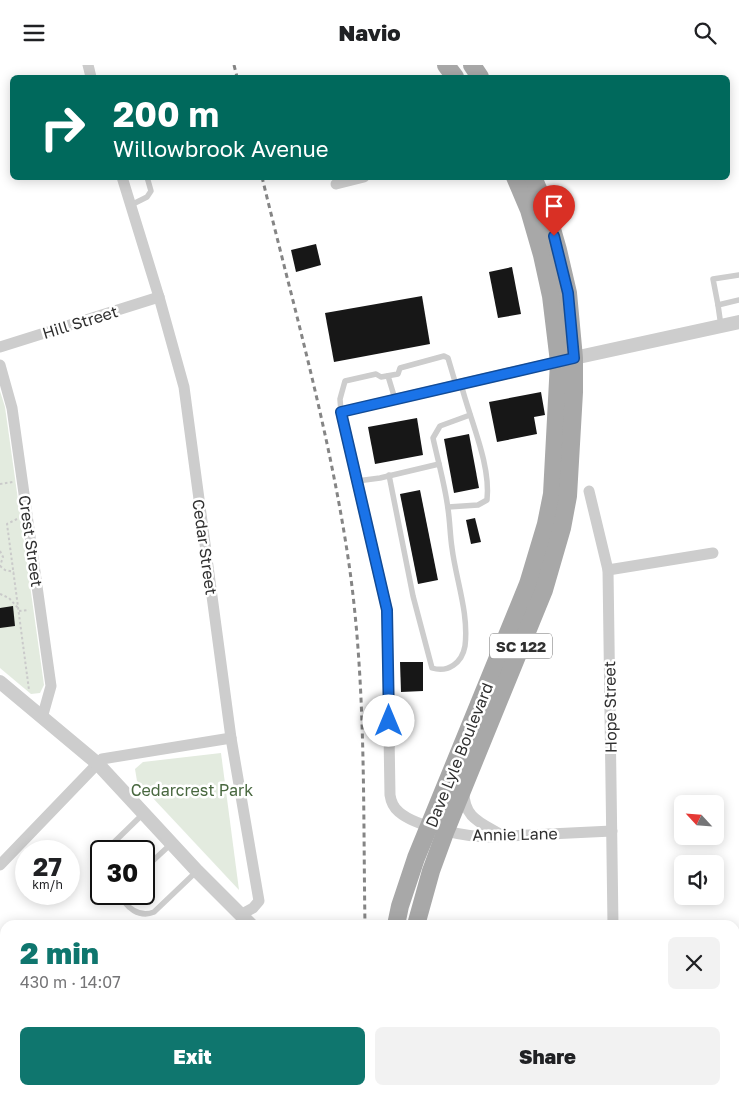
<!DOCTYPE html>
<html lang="en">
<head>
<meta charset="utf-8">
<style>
  :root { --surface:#fff; --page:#f2f2f2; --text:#202124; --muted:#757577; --accent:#0f766e }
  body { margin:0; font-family:"Golos Text",sans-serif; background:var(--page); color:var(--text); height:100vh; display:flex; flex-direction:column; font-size:19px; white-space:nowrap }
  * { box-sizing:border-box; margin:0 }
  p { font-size:16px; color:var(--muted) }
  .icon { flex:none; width:28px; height:28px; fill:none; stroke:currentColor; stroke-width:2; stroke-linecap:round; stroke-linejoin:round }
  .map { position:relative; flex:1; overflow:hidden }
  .drawer { position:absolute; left:0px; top:855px; width:740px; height:175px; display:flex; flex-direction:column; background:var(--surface); border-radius:15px 15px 0 0; box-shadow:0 2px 12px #0003 }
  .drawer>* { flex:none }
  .top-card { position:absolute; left:10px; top:10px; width:720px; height:105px; border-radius:8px; box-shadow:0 2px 12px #0003; background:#00695c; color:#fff; overflow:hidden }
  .needle { width:32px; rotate:296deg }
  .buttons { position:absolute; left:674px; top:730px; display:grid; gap:10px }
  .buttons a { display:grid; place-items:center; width:50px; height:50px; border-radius:8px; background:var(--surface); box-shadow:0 2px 12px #0003; font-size:25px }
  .speed { position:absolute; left:15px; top:775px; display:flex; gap:10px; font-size:25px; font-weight:700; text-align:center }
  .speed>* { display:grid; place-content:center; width:65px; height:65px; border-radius:50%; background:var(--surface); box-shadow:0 2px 12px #0003; line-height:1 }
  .speed small { font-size:12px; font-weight:400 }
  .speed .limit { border:2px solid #111; border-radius:8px; background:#fff; color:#111 }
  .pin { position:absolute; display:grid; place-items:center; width:42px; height:42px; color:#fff; margin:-51px -21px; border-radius:50% 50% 50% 0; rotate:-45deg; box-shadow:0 0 5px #0007 }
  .pin .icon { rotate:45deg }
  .me { position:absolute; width:55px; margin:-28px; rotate:0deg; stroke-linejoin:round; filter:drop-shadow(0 0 4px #0008) }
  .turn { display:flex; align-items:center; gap:18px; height:105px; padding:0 20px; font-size:22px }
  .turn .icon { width:65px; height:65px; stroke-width:2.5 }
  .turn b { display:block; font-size:35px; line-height:42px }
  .round { display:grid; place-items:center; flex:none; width:52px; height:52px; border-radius:8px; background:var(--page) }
  .headline { display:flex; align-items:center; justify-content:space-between; height:85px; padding:0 20px }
  h1 { font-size:30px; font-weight:800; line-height:38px; color:var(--accent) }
  .button { display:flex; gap:10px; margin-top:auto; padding:10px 20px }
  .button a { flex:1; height:58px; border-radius:8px; background:var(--accent); color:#fff; font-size:20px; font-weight:800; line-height:58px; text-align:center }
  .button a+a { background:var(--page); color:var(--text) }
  header { display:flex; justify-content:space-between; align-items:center; height:65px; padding:0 20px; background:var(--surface); font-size:22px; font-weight:800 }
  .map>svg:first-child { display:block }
</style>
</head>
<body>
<header><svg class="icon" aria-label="menu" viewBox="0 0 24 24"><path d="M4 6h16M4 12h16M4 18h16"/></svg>Navio<svg class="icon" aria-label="search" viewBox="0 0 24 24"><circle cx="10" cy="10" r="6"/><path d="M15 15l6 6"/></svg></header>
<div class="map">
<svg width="739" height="1030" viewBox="0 0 739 1030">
  <rect width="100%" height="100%" fill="#fff"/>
  <!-- green -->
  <g fill="#e3ebdf">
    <path d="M0,326L5,342L44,620L40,628L31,629L0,603Z"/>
    <path d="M221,688L239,825L137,716L135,704L143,697Z"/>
  </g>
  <!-- building -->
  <g fill="#171717">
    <path d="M316,179L321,200L296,207L291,185Z"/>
    <path d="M512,202L521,249L498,253L489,207Z"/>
    <path d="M422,231L430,279L334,297L325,248Z"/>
    <path d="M541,327L545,350L534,352L537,369L497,377L489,337Z"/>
    <path d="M417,353L423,390L375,399L368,362Z"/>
    <path d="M469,369L479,423L454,428L444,374Z"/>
    <path d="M420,425L438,515L418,519L400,429Z"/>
    <path d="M475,453L481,477L471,479L466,455Z"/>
    <path d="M13,541L15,561L0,563V543Z"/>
    <path d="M400,597H423V626L401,627Z"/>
  </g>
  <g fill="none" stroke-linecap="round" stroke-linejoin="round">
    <!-- path -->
    <g stroke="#cacaca" stroke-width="2" stroke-dasharray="2.5 2.5" stroke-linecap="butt">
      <path d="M0,419L13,417"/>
      <path d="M17,454L7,459L29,625"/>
      <path d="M0,486L3,492L0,501"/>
      <path d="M0,501L5,505L14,507"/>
      <path d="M0,529L9,533L18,543"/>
      <path d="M19,546L29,545"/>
    </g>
    <!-- service -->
    <g stroke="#cdcdcd" stroke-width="5.5">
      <path d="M131,140L147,132L151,126L147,112"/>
      <path d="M718,240L713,214L739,210"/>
      <path d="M721,261L718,240L739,235"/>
      <path d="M388,311L395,334"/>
      <path d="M341,347L340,334L345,316L376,309L381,312L398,309L400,303L444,291L448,293L456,320"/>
      <path d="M389,410L413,531L432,603C448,608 462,598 465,581C469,548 456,515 452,483C450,470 450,457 448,444C445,420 438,396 433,373L440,361L470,350"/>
      <path d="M357,416L380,413L439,399"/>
      <path d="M448,442L478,440L487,435C491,399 470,355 461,319"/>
      <path d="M105,786L144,748"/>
      <path d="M101,792L97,803L101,813"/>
      <path d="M144,804L171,779"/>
      <path d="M121,829C125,843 140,853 154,847L197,806"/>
      <path d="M0,882H5"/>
      <path d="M0,1003H5"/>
      <path d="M0,1020H5"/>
      <path d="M201,1025V1030"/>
      <path d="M223,1025V1030"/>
      <path d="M289,1025L290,1030"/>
      <path d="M23,1030V1025"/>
    </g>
    <!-- minor -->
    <g stroke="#cdcdcd" stroke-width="11">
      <path d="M88,0L91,12"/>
      <path d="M122,112L159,232L184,322L231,673L259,836L253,843L242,849"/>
      <path d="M336,119L364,112"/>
      <path d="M0,282L159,232"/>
      <path d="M565,295L341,347L387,545L390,730C391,737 394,743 399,747C416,762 467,772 490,772L612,766"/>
      <path d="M0,300L12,343L51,621L42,653"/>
      <path d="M589,426L608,505L613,860"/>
      <path d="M608,505L713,488"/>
      <path d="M464,725C463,754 482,758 503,771"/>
      <path d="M0,800L102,694L231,673"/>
      <path d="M310,1025V1030"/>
      <path d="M616,1025V1030"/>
    </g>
    <!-- tertiary -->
    <g stroke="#cdcdcd" stroke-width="14">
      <path d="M574,293L739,257"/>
      <path d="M0,617L97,698L197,806L251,860"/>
      <path d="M517,1025L535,1030"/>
    </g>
    <!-- primary -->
    <g stroke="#a8a8a8" stroke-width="18">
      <path d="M446,0L455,12"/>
      <path d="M472,0L480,12"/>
      <path d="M396,860L400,841L416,793L528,519L546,459L552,429L559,297L551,231L542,190L529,145L515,112"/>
      <path d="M416,860L431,806L446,765L544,525L562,463L568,431L574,327V293L568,228L558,185L546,143L533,112"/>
      <path d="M389,1025V1030"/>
      <path d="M409,1025V1030"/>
    </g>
    <!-- rail -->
    <g stroke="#858585" stroke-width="3" stroke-dasharray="5 4" stroke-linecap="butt">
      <path d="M234,0L237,12"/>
      <path d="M262,112C293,240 330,368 349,499C366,618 363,740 365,860"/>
      <path d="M361,1025V1030"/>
      <path d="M369,1025V1030"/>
    </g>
  </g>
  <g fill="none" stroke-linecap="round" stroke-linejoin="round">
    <defs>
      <path id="route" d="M389,656L387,545L341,347L574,293L568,228L554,171"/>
    </defs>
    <!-- route casing -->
    <use href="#route" stroke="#114b97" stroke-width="12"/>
    <!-- route -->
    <use href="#route" stroke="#1a73e8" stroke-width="9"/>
  </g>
  <g text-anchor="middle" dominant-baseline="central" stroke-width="5" stroke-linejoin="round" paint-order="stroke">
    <!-- shield labels -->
    <rect fill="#fff" stroke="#6e6e6e" stroke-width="1" x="490" y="568.5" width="62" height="25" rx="4"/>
    <g font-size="15" font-weight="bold" fill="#303030">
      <text x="521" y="581">SC 122</text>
    </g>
    <!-- street labels -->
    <g font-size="16" fill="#303030" stroke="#fff">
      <text transform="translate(80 257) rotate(-17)">Hill Street</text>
      <text transform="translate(31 476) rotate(82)">Crest Street</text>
      <text transform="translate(205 482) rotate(82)">Cedar Street</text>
      <text transform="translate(610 642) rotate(-91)">Hope Street</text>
      <text transform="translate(459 690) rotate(-68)">Dave Lyle Boulevard</text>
      <text transform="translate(515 769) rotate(-1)">Annie Lane</text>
    </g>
    <!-- park labels -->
    <g font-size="16" fill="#496840" stroke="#fff">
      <text x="192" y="725">Cedarcrest Park</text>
    </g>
  </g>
</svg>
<div class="buttons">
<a><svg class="needle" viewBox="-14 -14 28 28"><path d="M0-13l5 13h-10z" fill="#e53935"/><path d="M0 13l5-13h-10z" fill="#757577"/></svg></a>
<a><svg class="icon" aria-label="sound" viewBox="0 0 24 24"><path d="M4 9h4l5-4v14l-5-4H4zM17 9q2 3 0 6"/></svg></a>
</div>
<div class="speed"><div>27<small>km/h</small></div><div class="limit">30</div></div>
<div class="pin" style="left:554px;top:171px;background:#d93025"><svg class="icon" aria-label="arrive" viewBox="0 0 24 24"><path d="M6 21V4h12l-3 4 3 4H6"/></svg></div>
<svg class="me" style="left:389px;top:656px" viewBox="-20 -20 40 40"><circle r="19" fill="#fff"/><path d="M0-13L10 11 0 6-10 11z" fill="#1a73e8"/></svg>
<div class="top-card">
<div class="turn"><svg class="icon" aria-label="right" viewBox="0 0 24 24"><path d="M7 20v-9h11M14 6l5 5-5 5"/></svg><div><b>200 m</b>Willowbrook Avenue</div></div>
</div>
<section class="drawer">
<div class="headline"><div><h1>2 min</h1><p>430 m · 14:07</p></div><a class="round"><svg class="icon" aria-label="close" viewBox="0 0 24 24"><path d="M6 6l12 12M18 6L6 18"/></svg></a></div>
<div class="button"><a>Exit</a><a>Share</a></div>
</section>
</div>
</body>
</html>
